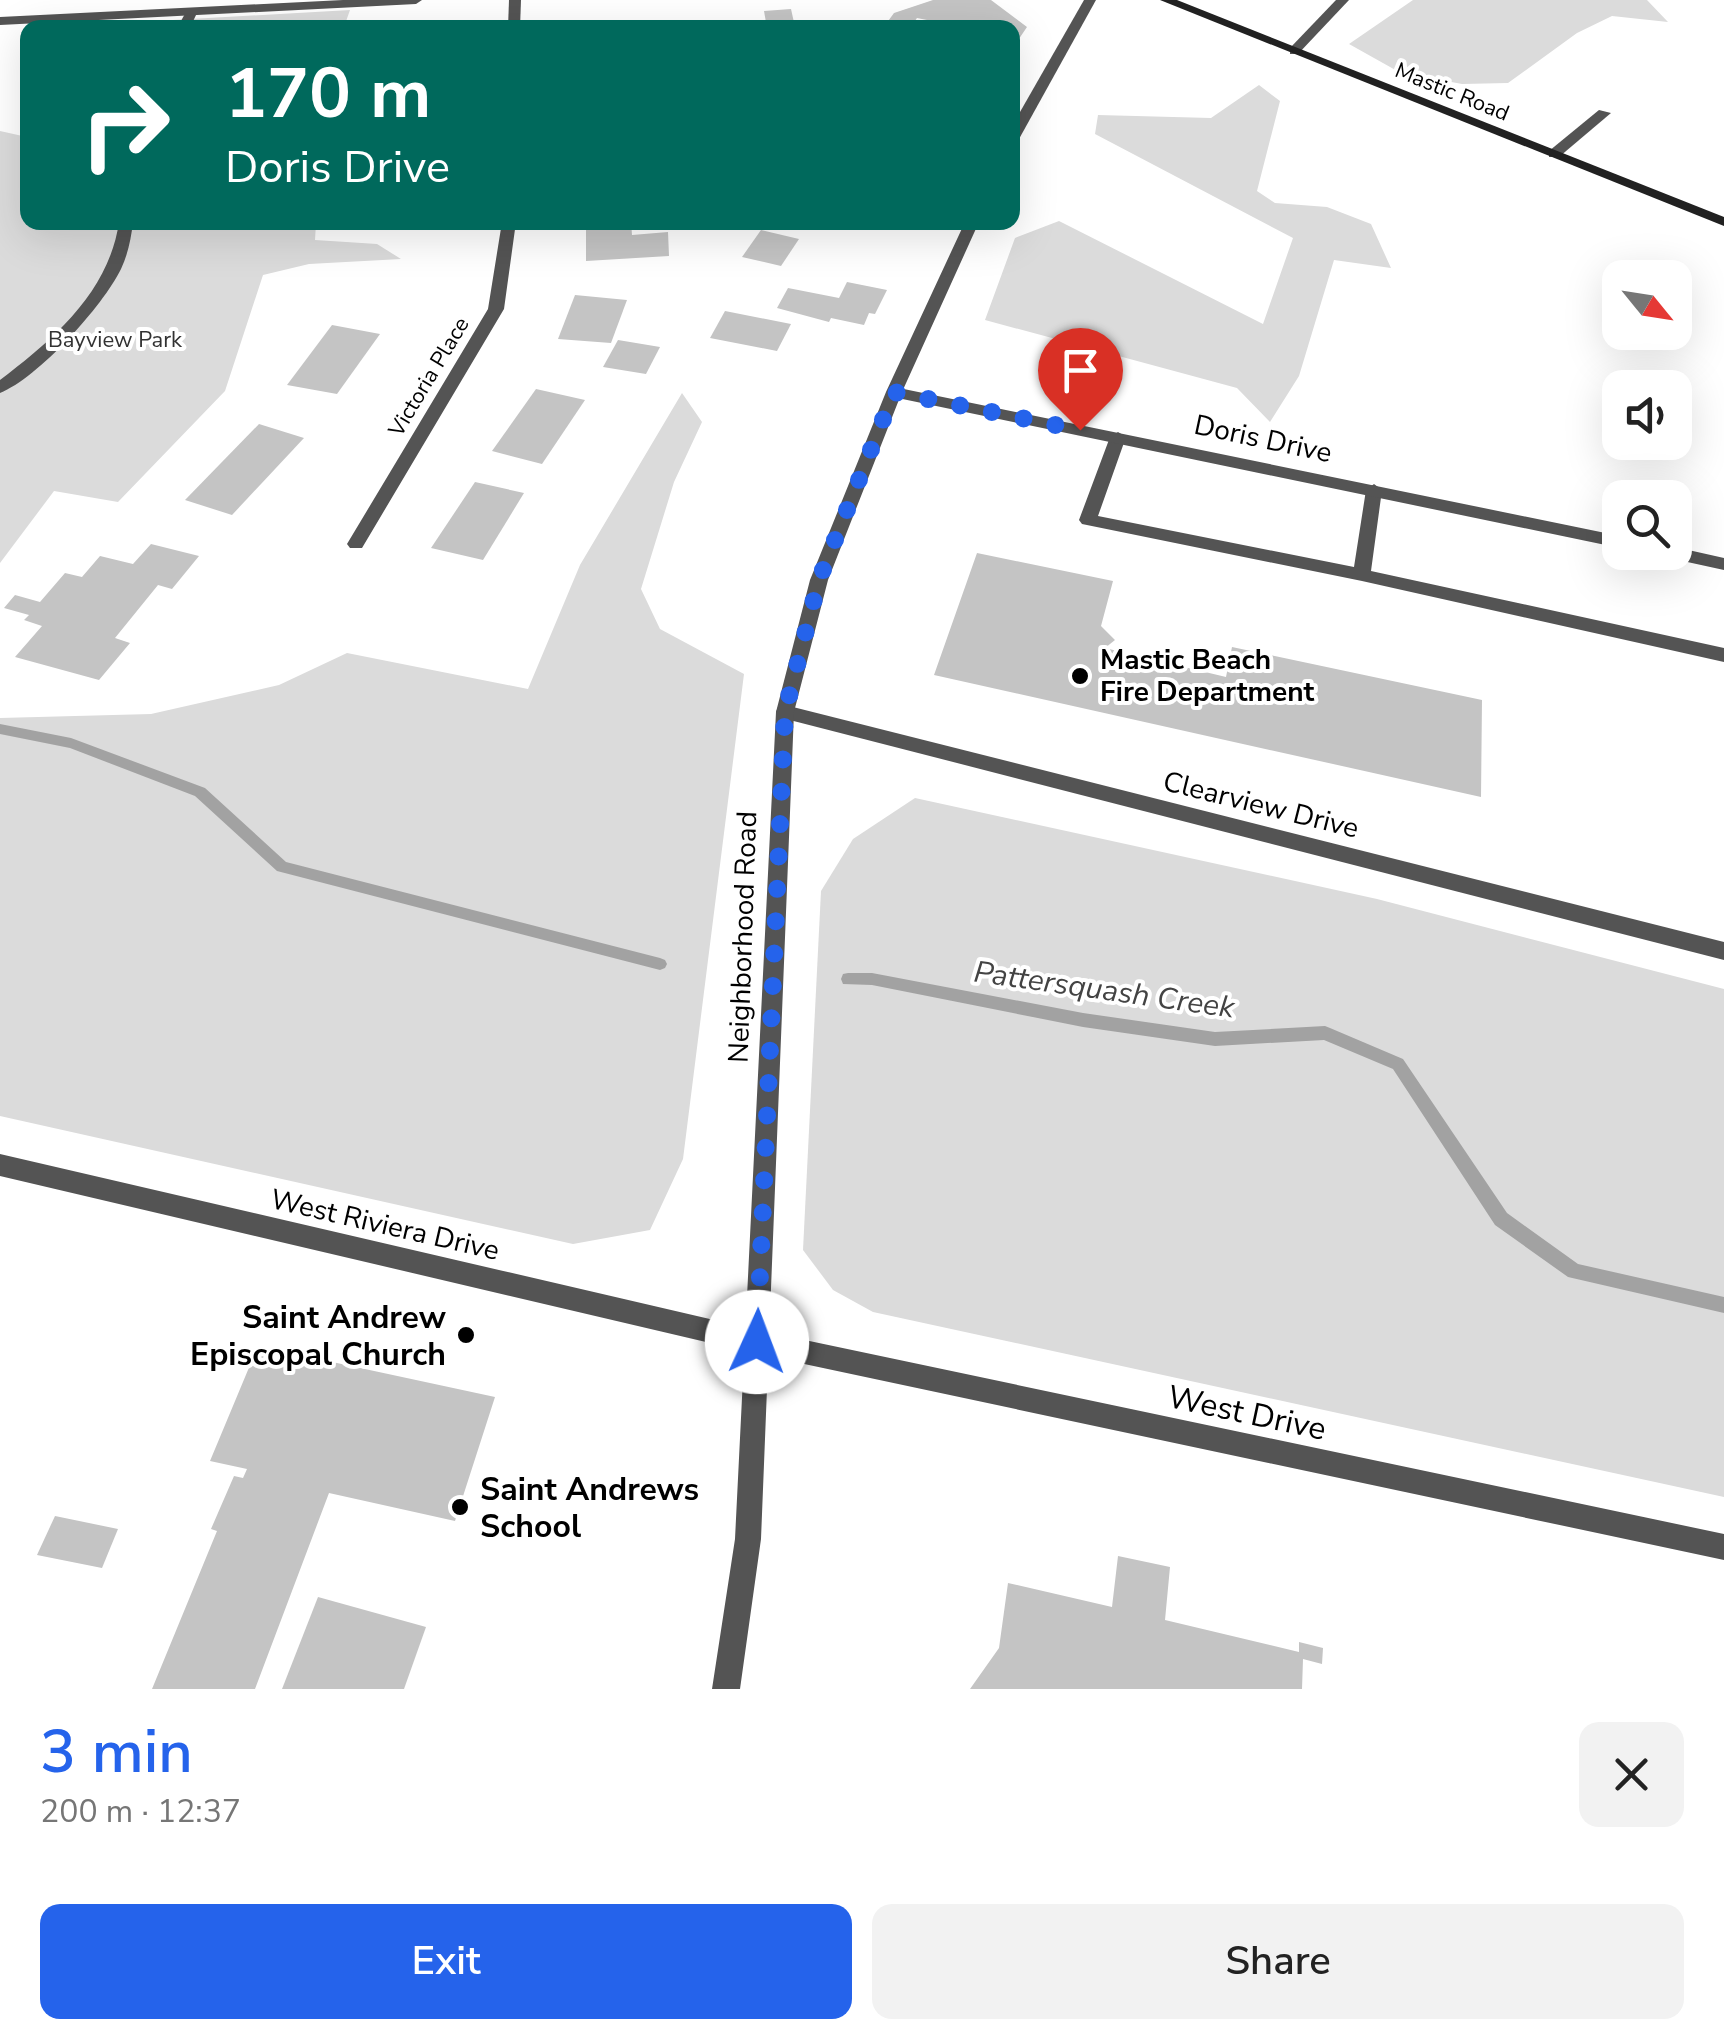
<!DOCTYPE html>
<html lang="en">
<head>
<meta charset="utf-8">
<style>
  :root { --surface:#fff; --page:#f2f2f2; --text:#222; --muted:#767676; --accent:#2563eb }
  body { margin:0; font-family:"Nunito Sans",sans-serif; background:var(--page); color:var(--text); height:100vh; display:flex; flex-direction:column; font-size:38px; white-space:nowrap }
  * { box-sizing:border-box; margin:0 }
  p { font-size:32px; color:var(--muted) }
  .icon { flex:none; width:55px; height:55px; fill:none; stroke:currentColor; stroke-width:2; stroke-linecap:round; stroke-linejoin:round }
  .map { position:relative; height:1689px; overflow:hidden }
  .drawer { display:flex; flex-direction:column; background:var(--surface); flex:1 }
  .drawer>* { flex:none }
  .banner { position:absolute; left:20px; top:20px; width:1000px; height:210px; border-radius:20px; box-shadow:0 10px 40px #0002; background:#00695c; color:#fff; overflow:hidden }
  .needle { width:65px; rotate:120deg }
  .buttons { position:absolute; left:1602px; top:260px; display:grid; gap:20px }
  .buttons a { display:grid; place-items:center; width:90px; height:90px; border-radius:20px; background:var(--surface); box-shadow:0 10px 40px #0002; font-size:50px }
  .pin { position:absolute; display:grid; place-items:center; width:85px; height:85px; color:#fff; margin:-102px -42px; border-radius:50% 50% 50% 0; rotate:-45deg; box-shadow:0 0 10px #0007 }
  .pin .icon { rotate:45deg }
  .me { position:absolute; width:110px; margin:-55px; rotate:2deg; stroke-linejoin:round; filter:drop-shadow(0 0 8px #0008) }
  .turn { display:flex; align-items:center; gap:35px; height:210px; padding:0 40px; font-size:45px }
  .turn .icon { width:130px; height:130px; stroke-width:2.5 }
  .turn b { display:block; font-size:70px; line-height:85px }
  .round { display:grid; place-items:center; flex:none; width:105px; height:105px; border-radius:20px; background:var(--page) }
  .head { display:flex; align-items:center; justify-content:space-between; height:170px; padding:0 40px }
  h1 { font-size:60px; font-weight:600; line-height:75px; color:var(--accent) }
  .primary-button { display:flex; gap:20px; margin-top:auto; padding:20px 40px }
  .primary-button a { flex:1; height:115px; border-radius:20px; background:var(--accent); color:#fff; font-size:40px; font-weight:600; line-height:115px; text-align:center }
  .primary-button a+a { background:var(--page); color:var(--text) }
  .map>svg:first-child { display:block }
</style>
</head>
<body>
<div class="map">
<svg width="1724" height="1689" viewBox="0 0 1724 1689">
  <rect width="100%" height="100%" fill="#fff"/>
  <!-- green -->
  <g fill="#dbdbdb">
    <path d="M1413,0H1647L1668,22L1612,16L1577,33L1508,83L1462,84L1399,72L1349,44Z"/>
    <path d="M350,10L344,27L133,28L138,22Z"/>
    <path d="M1259,85L1280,101L1257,191L1275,203L1327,207L1371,224L1391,268L1334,260L1299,376L1270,422L1237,388L985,320L1015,238L1059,221L1263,324L1293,238L1095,134L1098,115L1211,118Z"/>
    <path d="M0,131L27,137L28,222L316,223L315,240L377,244L401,259L309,264L263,275L225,391L118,502L54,491L0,563Z"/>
    <path d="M682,393L702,422L674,482L641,589L660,629L744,674L683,1159L650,1230L573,1244L0,1116V718L151,714L279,685L347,653L528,689L580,565Z"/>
    <path d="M915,798L1377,899L1724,989V1497L873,1312L833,1290L803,1250L821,891L853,839Z"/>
  </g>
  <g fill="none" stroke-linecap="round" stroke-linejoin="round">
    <!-- stream -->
    <g fill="#a2a2a2" fill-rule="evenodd">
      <path d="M0,724L71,738L205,788L286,862L660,958L665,960L667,964L665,968L660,970L277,871L195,796L70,748L0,734Z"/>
      <path d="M848,973H872L1083,1013L1215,1032L1325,1026L1330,1028L1403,1059L1507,1213L1578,1264L1724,1297V1313L1568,1277L1495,1225L1393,1069L1324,1040L1215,1046L1083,1027L872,985L843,984L841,979L843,974Z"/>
    </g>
  </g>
  <!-- building -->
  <g fill="#c4c4c4">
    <path d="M933,0H991L1027,27L1012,49V28H945L947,24L917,18L910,28H883L894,13Z"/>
    <path d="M791,9L795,27L767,28L764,11Z"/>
    <path d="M586,222H631L632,235L668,232L669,256L586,261Z"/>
    <path d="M761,230L799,239L781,266L742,257Z"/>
    <path d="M847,282L887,290L875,314L869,313L864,325L831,318L829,322L777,308L788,288L839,298Z"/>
    <path d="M575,295L627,300L611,343L558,339Z"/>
    <path d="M725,311L791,324L777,351L710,338Z"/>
    <path d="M332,325L380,334L337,394L287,385Z"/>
    <path d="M618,340L660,347L646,374L603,367Z"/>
    <path d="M536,389L585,400L542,464L492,451Z"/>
    <path d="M259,424L304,438L232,515L185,500Z"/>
    <path d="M475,482L524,493L483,560L431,548Z"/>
    <path d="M151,544L199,556L172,589L158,585L115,638L130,643L99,680L15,657L42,626L24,620L29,615L4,608L15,595L40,602L65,573L82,577L100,556L133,564Z"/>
    <path d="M977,553L1113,581L1101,626L1115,640L1105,648L1226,677L1232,647L1482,700L1481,797L934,675Z"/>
    <path d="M258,1346L495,1397L455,1521L329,1493L255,1689H152L217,1531L211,1529L234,1476L243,1478L247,1469L210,1461Z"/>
    <path d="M55,1516L118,1529L102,1568L37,1555Z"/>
    <path d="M1118,1556L1170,1567L1165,1620L1299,1652V1642L1323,1648L1322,1664L1303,1659L1302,1689H970L999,1648L1008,1583L1112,1607Z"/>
    <path d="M318,1597L426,1627L404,1689H282Z"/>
  </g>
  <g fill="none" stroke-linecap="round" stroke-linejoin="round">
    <!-- service -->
    <g fill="#545454" fill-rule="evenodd">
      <path d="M1336,0H1349L1298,54H1290V48Z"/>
      <path d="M186,12L196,15L190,28H177Z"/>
      <path d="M1599,110L1611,113L1559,157H1549V151Z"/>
      <path d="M119,222H133C131,239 128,254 121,269C103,306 38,378 0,393V380C53,340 109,292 119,222Z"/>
      <path d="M1118,432L1126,437L1098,516L1354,567L1366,490L1374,484L1382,490L1371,571L1724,648V662L1362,581L1082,524L1079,520L1110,437Z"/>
    </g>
    <!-- minor -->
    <g fill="#545454" fill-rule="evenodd">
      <path d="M343,0H422L416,4L0,25V17Z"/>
      <path d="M509,0H521L520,28H508Z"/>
      <path d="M502,222H516L504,309L362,548H350L347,544L488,309Z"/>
      <path d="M894,387L1620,536V548L888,396V388Z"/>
      <path d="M1675,547L1724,558V570L1669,558L1661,552H1675Z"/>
      <path d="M785,705L1724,942V960L778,717L776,712L778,707Z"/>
      <path d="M0,1154L757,1330L1724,1534V1560L757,1354L0,1176Z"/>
    </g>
    <!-- tertiary -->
    <g fill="#545454" fill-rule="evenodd">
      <path d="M1084,0H1096L1019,139L1012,143V126Z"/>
      <path d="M965,222H979L902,392L828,580L794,712L761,1539L740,1689H712L735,1539L776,712L810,580L886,392Z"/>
    </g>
    <!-- secondary -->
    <path fill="#212121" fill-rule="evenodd" d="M1160,0H1177L1724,217V226Z"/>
  </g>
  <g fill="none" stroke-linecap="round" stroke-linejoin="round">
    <!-- route -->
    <path stroke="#2563eb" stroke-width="18" stroke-dasharray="0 32.4" d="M757,1342L785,712L819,580L894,392L1080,430"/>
  </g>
  <!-- markers -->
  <g fill="#000" stroke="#fff" stroke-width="4">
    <circle cx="1080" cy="676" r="10"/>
    <circle cx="466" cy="1335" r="10"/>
    <circle cx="460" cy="1507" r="10"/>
  </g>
  <g text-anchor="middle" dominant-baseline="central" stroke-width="8" stroke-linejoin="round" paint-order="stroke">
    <!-- far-street labels -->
    <g font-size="22" fill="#000" stroke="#fff">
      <text transform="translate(1452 92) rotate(22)">Mastic Road</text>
      <text transform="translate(429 377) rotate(-59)">Victoria Place</text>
    </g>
    <!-- far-park labels -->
    <g font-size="22" fill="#323232" stroke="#fff">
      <text x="115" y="340">Bayview Park</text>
    </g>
    <!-- street labels -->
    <g font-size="28" fill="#000" stroke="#fff">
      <text transform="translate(1263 439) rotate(12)">Doris Drive</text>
      <text transform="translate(1261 805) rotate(14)">Clearview Drive</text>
      <text transform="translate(743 937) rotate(-88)">Neighborhood Road</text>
      <text transform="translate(385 1225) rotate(13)">West Riviera Drive</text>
    </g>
    <!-- poi labels -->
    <g font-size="28" font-weight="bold" fill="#000" stroke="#fff" text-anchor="start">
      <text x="1100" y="660">Mastic Beach<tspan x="1100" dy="32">Fire Department</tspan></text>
    </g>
    <!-- water labels -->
    <g font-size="30" font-style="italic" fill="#434343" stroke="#fff">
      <text transform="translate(1104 990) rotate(8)">Pattersquash Creek</text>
    </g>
    <!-- near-poi labels -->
    <g font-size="32" font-weight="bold" fill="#000" stroke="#fff" text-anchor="end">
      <text x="446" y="1317">Saint Andrew<tspan x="446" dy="37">Episcopal Church</tspan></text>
      <text x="480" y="1489" text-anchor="start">Saint Andrews<tspan x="480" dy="37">School</tspan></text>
    </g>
    <!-- near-street labels -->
    <g font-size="32" fill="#000" stroke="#fff">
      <text transform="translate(1247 1413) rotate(12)">West Drive</text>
    </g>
  </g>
</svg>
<div class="buttons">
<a><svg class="needle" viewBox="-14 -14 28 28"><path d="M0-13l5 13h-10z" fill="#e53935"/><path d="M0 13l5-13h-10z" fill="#767676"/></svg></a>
<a><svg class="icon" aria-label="sound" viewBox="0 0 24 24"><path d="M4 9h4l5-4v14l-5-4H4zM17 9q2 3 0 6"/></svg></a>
<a><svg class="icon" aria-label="search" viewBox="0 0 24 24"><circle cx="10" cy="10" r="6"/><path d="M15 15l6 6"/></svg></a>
</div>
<div class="pin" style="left:1080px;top:430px;background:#d93025"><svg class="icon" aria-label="arrive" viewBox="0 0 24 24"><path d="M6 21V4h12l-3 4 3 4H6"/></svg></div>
<svg class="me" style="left:757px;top:1342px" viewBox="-20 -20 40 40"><circle r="19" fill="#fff"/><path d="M0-13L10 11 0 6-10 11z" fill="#2563eb"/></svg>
<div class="banner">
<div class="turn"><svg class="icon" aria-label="right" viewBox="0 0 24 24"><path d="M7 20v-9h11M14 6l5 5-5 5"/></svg><div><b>170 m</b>Doris Drive</div></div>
</div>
</div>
<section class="drawer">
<div class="head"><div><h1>3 min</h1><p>200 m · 12:37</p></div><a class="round"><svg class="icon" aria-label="close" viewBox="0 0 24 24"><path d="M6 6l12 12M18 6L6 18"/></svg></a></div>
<div class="primary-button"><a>Exit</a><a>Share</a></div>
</section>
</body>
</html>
